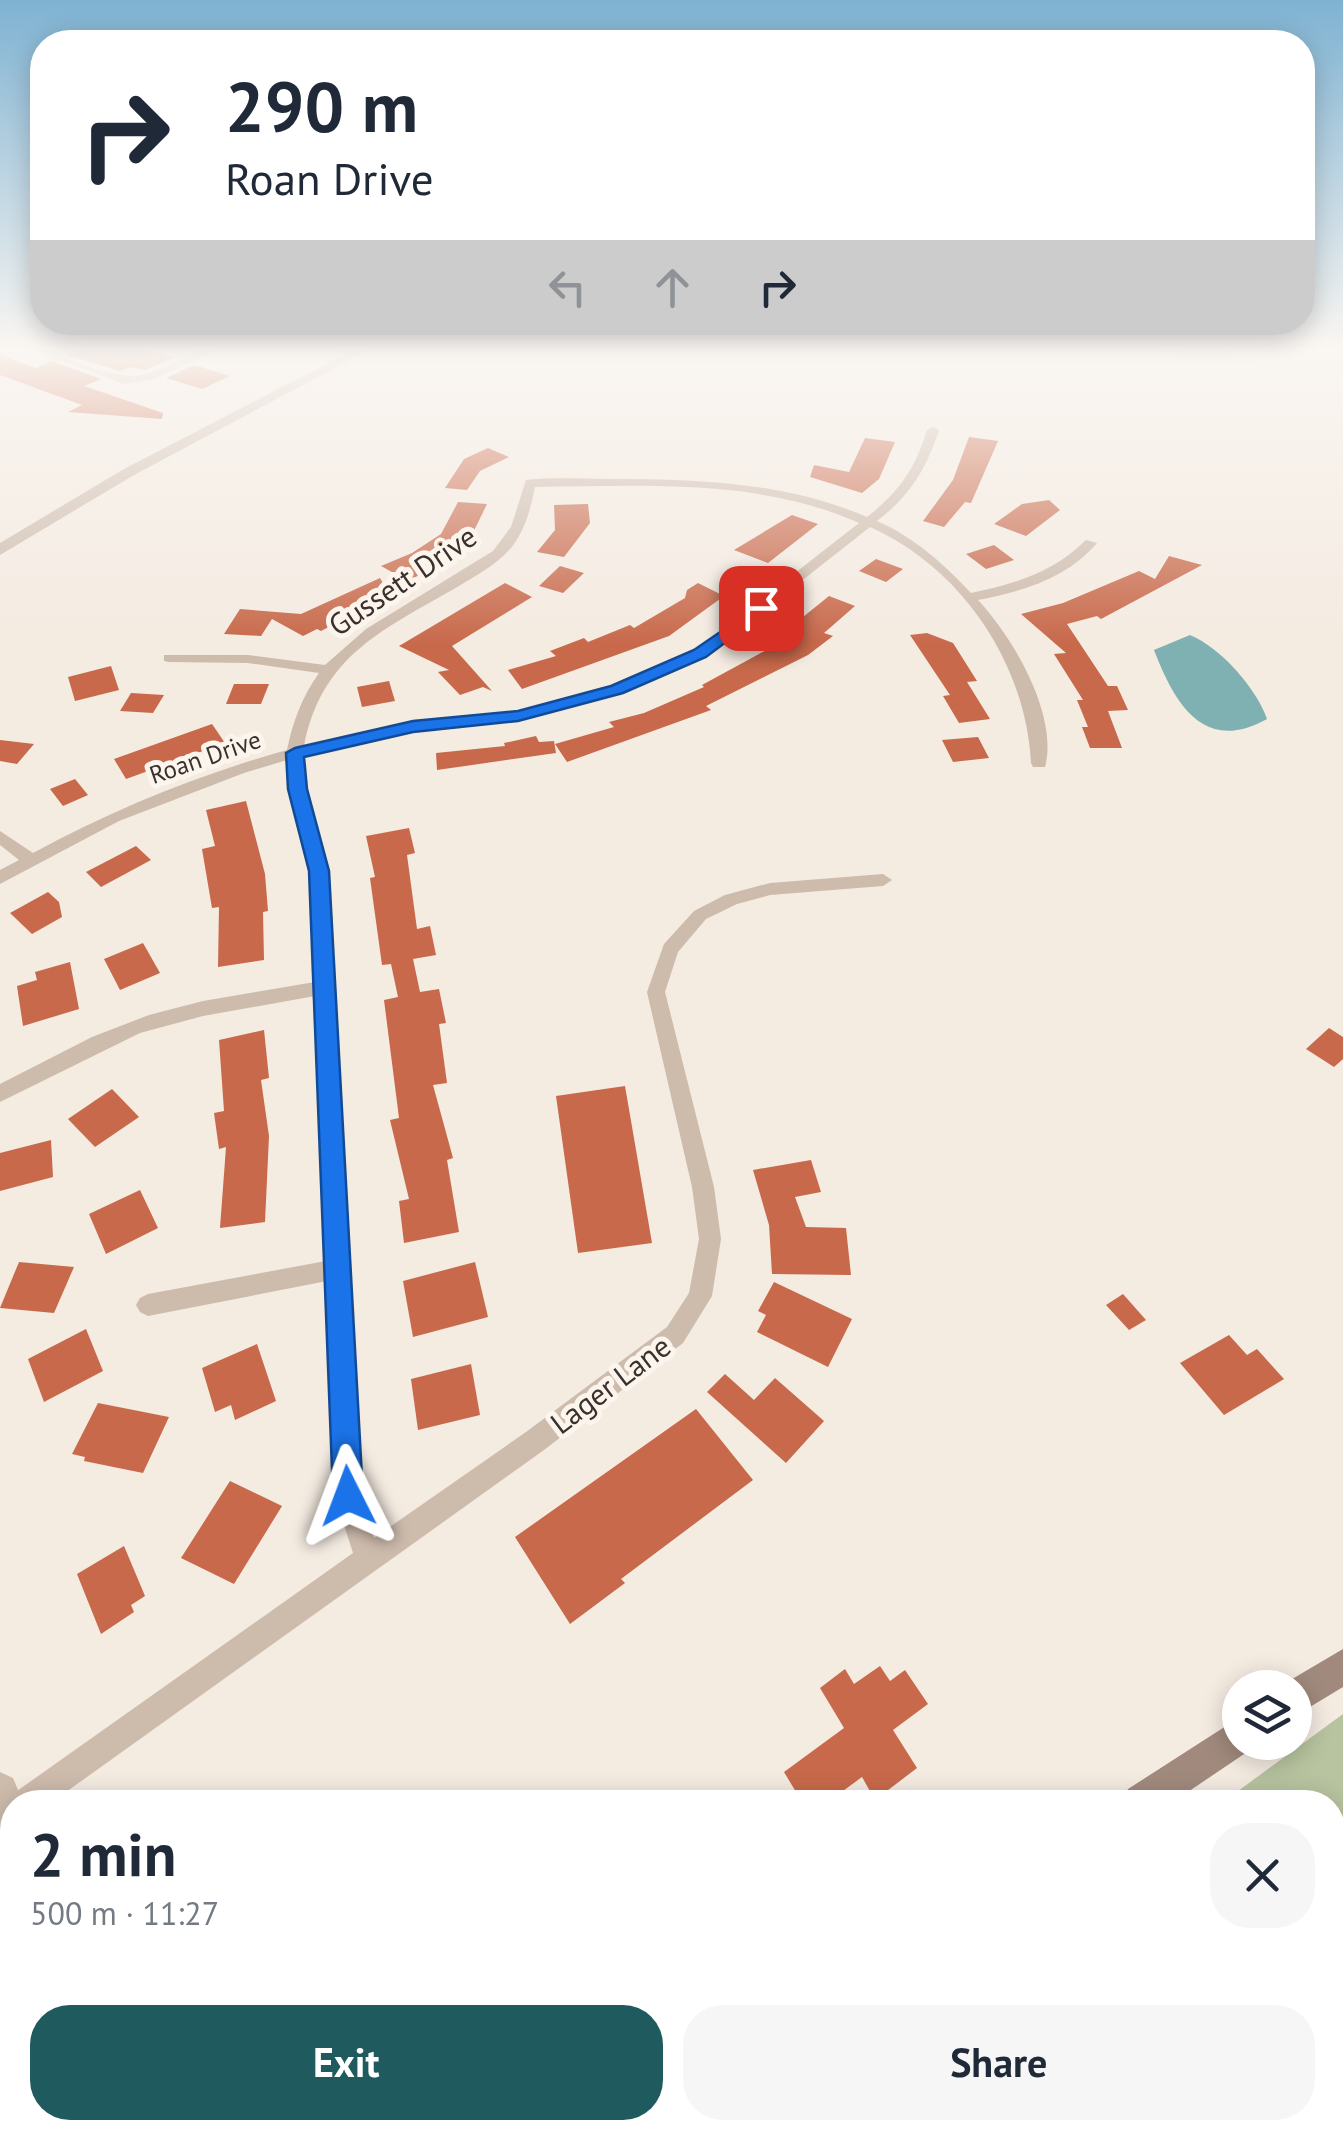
<!DOCTYPE html>
<html lang="en">
<head>
<meta charset="utf-8">
<style>
  :root { --surface:#fff; --page:#f6f6f7; --text:#1f2937; --muted:#747a83; --accent:#1f5a5e }
  body { margin:0; font-family:"PT Sans",sans-serif; background:var(--page); color:var(--text); height:100vh; display:flex; flex-direction:column; font-size:38px; white-space:nowrap }
  * { box-sizing:border-box; margin:0 }
  p { font-size:32px; color:var(--muted) }
  .icon { flex:none; width:55px; height:55px; fill:none; stroke:currentColor; stroke-width:2; stroke-linecap:round; stroke-linejoin:round }
  .map { position:relative; flex:1; overflow:hidden }
  .side { position:absolute; left:0px; top:1790px; width:1345px; height:350px; display:flex; flex-direction:column; background:var(--surface); border-radius:40px 40px 0 0; box-shadow:0 5px 25px #0003 }
  .side>* { flex:none }
  .banner { position:absolute; left:30px; top:30px; width:1285px; height:305px; border-radius:40px; box-shadow:0 5px 25px #0003; background:#fff; color:var(--text); overflow:hidden }
  .buttons { position:absolute; left:1222px; top:1670px; display:grid; gap:20px }
  .buttons a { display:grid; place-items:center; width:90px; height:90px; border-radius:50%; background:var(--surface); box-shadow:0 5px 25px #0003; font-size:50px }
  .pin { position:absolute; display:grid; place-items:center; width:85px; height:85px; color:#fff; margin:-42px; border-radius:20px; box-shadow:0 5px 15px #0006 }
  .me { position:absolute; width:110px; margin:-55px; rotate:357deg; stroke-linejoin:round; filter:drop-shadow(0 0 8px #0008) }
  .turn { display:flex; align-items:center; gap:35px; height:210px; padding:0 30px; font-size:45px }
  .turn .icon { width:130px; height:130px; stroke-width:2.5 }
  .turn b { display:block; font-size:70px; line-height:85px }
  .lanes { display:flex; align-items:center; height:95px; padding:0 30px; background:#0003; justify-content:center; gap:50px; direction:ltr }
  .lanes .off { opacity:.35 }
  .round { display:grid; place-items:center; flex:none; width:105px; height:105px; border-radius:40px; background:var(--page) }
  .overview { display:flex; align-items:center; justify-content:space-between; height:170px; padding:0 30px }
  h1 { font-size:60px; font-weight:800; line-height:75px }
  .action { display:flex; gap:20px; margin-top:auto; padding:20px 30px }
  .action a { flex:1; height:115px; border-radius:40px; background:var(--accent); color:#fff; font-size:40px; font-weight:800; line-height:115px; text-align:center }
  .action a+a { background:var(--page); color:var(--text) }
  .map>svg:first-child { display:block }
</style>
</head>
<body>
<div class="map">
<svg width="1343" height="2140" viewBox="0 0 1343 2140">
  <rect width="100%" height="100%" fill="#f4ebe1"/>
  <!-- green -->
  <path fill="#b8c4a0" d="M1343,1714V2140H762L780,2128H1332V1802H1223Z"/>
  <!-- water -->
  <path fill="#7fb0b2" d="M1190,635C1221,648 1256,688 1267,719C1203,755 1174,702 1154,650Z"/>
  <!-- building -->
  <g fill="#c8694b">
    <path d="M90,345H132L174,358L145,370L131,367L120,371L67,355Z"/>
    <path d="M0,355L36,368L52,361L101,379L84,386L163,413L162,419L68,412L82,405L0,375Z"/>
    <path d="M194,365L230,376L202,389L166,378Z"/>
    <path d="M969,437L998,441L971,503L965,502L944,527L923,521L953,480Z"/>
    <path d="M865,438L895,442L879,479L862,493L810,477L814,465L849,472Z"/>
    <path d="M488,448L509,457L480,471L467,490L445,488L464,459Z"/>
    <path d="M1049,500L1060,510L1026,536L994,524L1022,504Z"/>
    <path d="M458,502L487,504L470,539L433,564L436,566L408,581L381,566L412,553L441,534Z"/>
    <path d="M588,504L590,523L564,557L537,552L555,530L554,505Z"/>
    <path d="M792,515L818,524L768,563L734,550Z"/>
    <path d="M994,545L1014,560L986,569L966,554Z"/>
    <path d="M1169,556L1202,565L1101,619L1097,616L1067,624L1108,686H1117L1128,710L1108,711L1122,748H1090L1082,727H1088L1077,700H1083L1054,654L1066,653L1021,614L1063,603L1139,571L1155,579Z"/>
    <path d="M876,559L903,569L886,582L859,571Z"/>
    <path d="M560,566L584,573L563,593L539,586Z"/>
    <path d="M380,578L388,592L340,616L344,619L321,631L317,629L303,636L272,619L261,636L224,634L240,609L301,614Z"/>
    <path d="M505,583L532,597L452,646L492,691L483,687L460,695L438,672L449,670L399,646Z"/>
    <path d="M698,583L724,596L669,636L522,689L508,670L556,656L550,651L584,638L588,642L630,625L634,628L685,598L687,590Z"/>
    <path d="M829,596L855,606L824,633L833,636L808,655L706,706L711,710L567,762L555,744L614,727L609,722L644,713L704,687L702,685L783,641L777,638Z"/>
    <path d="M927,633L953,643L977,681L967,682L990,719L959,723L943,696L950,695L910,635Z"/>
    <path d="M111,666L119,690L75,701L68,677Z"/>
    <path d="M389,681L395,701L362,707L357,687Z"/>
    <path d="M234,684H269L261,704H226Z"/>
    <path d="M131,693L164,695L153,713L120,711Z"/>
    <path d="M212,724L225,743L126,779L114,759Z"/>
    <path d="M536,736L539,742L554,741L556,753L437,770L436,753L505,746L504,743Z"/>
    <path d="M978,737L989,758L953,762L942,740Z"/>
    <path d="M0,740L34,744L17,764L0,761Z"/>
    <path d="M75,779L88,795L63,806L50,789Z"/>
    <path d="M246,801L265,874L268,911L263,912L264,960L218,967L219,907L212,908L202,849L215,846L206,810Z"/>
    <path d="M409,828L415,853L407,855L417,929L430,926L436,955L413,959L420,992L439,989L446,1023L439,1024L447,1083L433,1085L453,1158L447,1160L459,1232L404,1243L399,1201L409,1199L390,1120L399,1118L384,1000L398,997L391,964L382,965L370,878L375,877L366,836Z"/>
    <path d="M136,846L151,860L101,887L86,872Z"/>
    <path d="M48,892L59,902L62,917L32,934L10,913Z"/>
    <path d="M143,943L160,973L120,990L104,959Z"/>
    <path d="M70,962L79,1009L23,1026L17,986L37,980L35,972Z"/>
    <path d="M1329,1028L1343,1037V1059L1334,1067L1306,1049Z"/>
    <path d="M264,1030L269,1078L261,1080L269,1136L265,1222L220,1228L226,1147L219,1149L214,1113L224,1111L219,1040Z"/>
    <path d="M625,1086L652,1243L578,1253L556,1096Z"/>
    <path d="M112,1089L139,1117L95,1147L68,1119Z"/>
    <path d="M51,1140L53,1177L0,1191V1153Z"/>
    <path d="M811,1160L821,1192L795,1197L806,1227L846,1228L851,1275L772,1274L769,1225L753,1170Z"/>
    <path d="M140,1190L158,1228L106,1254L89,1214Z"/>
    <path d="M19,1262L74,1267L54,1313L0,1308Z"/>
    <path d="M475,1262L488,1317L413,1337L403,1281Z"/>
    <path d="M774,1282L852,1319L828,1367L757,1332L766,1315L758,1311Z"/>
    <path d="M1123,1294L1146,1320L1129,1330L1106,1305Z"/>
    <path d="M86,1329L103,1371L44,1402L28,1359Z"/>
    <path d="M1229,1335L1247,1355L1257,1349L1284,1379L1224,1415L1180,1363Z"/>
    <path d="M257,1344L276,1401L235,1420L231,1405L215,1412L202,1368Z"/>
    <path d="M471,1364L480,1415L418,1430L411,1379Z"/>
    <path d="M725,1374L754,1400L775,1378L824,1421L786,1463L707,1392Z"/>
    <path d="M98,1403L169,1417L143,1473L84,1461L85,1457L72,1454Z"/>
    <path d="M696,1409L753,1480L621,1579L625,1583L570,1624L515,1537Z"/>
    <path d="M230,1481L282,1506L234,1584L181,1558Z"/>
    <path d="M124,1546L145,1596L131,1605L134,1612L101,1634L77,1574Z"/>
    <path d="M880,1666L890,1681L905,1670L928,1704L893,1730L917,1768L875,1800L862,1777L828,1802H802L784,1772L844,1728L820,1688L845,1669L854,1684Z"/>
  </g>
  <g fill="none" stroke-linecap="round" stroke-linejoin="round">
    <!-- path -->
    <path stroke="#b9a596" stroke-width="2.5" stroke-dasharray="2.5 2.5" stroke-linecap="butt" d="M1156,350L1213,355L1258,345"/>
    <!-- minor -->
    <g fill="#cdbbac" fill-rule="evenodd">
      <path d="M20,345H33C64,356 115,383 146,374C173,367 199,343 227,345L154,379L124,384Z"/>
      <path d="M315,345H330L360,354L355,357Z"/>
      <path d="M933,427L939,430C927,468 909,497 877,521C914,537 944,564 971,593C1015,584 1054,572 1086,540L1097,543C1066,579 1023,591 978,600C1012,636 1059,715 1045,767H1033L1031,763C1026,664 962,568 870,527L705,657L622,693L518,721L413,731L303,756L306,796L328,871L361,1497L374,1538L526,1432L667,1327L689,1293L699,1239L692,1187L647,992L664,944L694,911L725,895L770,883L883,874L892,880L883,886L770,895L737,904L706,919L678,952L665,992L714,1187L721,1239L712,1296L683,1343L544,1450L52,1802H13L17,1791L353,1553L335,1497L327,1281L148,1316L140,1312L136,1305L140,1298L148,1294L326,1261L315,996L203,1016L140,1033L0,1102V1084L92,1037L149,1015L203,1001L315,982L310,871L290,796L287,760L244,773L119,821L0,884V870L19,860L0,845V831L33,853C115,809 197,775 287,750C293,721 302,697 319,673L248,663L169,662L164,661V655H248L325,665L366,629L493,551L511,527L526,480C553,477 583,479 610,479C697,479 786,482 867,517C899,492 915,469 927,430ZM535,487C643,486 759,478 859,523L695,651L612,687L518,711L413,721L304,746C322,654 385,629 459,586C478,574 500,563 514,544C526,527 531,507 535,487Z"/>
    </g>
    <!-- tertiary -->
    <g fill="#cdbbac" fill-rule="evenodd">
      <path d="M363,345H378L134,475L0,555V543L124,469Z"/>
      <path d="M0,1772L13,1778L23,1802H12V1840L0,1835Z"/>
      <path d="M241,2128H290L295,2140H246Z"/>
    </g>
    <!-- secondary -->
    <g fill="#a18a7d" fill-rule="evenodd">
      <path d="M1343,1649V1687L1295,1716V1688L1282,1685Z"/>
      <path d="M1240,1717V1742H1255L1253,1748L1173,1802H1123L1128,1789Z"/>
      <path d="M632,2128H687L682,2140H627Z"/>
    </g>
  </g>
  <!-- sky -->
  <linearGradient id="sky" x2="0" y2="1"><stop stop-color="#7eb2d2"/><stop offset="0.54" stop-color="#faf6f2"/><stop offset="1" stop-color="#faf6f2" stop-opacity="0"/></linearGradient>
  <rect width="1343" height="644" fill="url(#sky)"/>
  <!-- route -->
  <path fill="#1a73e8" stroke="#114b97" stroke-width="2.5" d="M761,604L769,608L766,612L706,657L623,693L518,721L413,732L304,757L307,789L329,871L363,1496L358,1507L348,1511L338,1507L333,1496L309,871L288,789L286,753L295,748L413,721L518,711L611,686L694,650Z"/>
  <g text-anchor="middle" dominant-baseline="central" stroke-width="10" stroke-linejoin="round" paint-order="stroke">
    <!-- far-street labels -->
    <g font-size="25" fill="#3b302b" stroke="#fbf5ee">
      <text transform="translate(205 757) rotate(-19)">Roan Drive</text>
    </g>
    <!-- street labels -->
    <g font-size="30" fill="#3b302b" stroke="#fbf5ee">
      <text transform="translate(402 580) rotate(-34)">Gussett Drive</text>
      <text transform="translate(610 1384) rotate(-37)">Lager Lane</text>
    </g>
  </g>
</svg>
<div class="buttons">
<a><svg class="icon" aria-label="layers" viewBox="0 0 24 24"><path d="M12 4l9 5-9 5-9-5zM3 14l9 5 9-5"/></svg></a>
</div>
<div class="pin" style="left:761px;top:608px;background:#d93025"><svg class="icon" aria-label="arrive" viewBox="0 0 24 24"><path d="M6 21V4h12l-3 4 3 4H6"/></svg></div>
<svg class="me" style="left:348px;top:1496px" viewBox="-20 -20 40 40"><path d="M0-17L14 15 0 8-14 15z" fill="#1a73e8" stroke="#fff" stroke-width="4"/></svg>
<div class="banner">
<div class="turn"><svg class="icon" aria-label="right" viewBox="0 0 24 24"><path d="M7 20v-9h11M14 6l5 5-5 5"/></svg><div><b>290 m</b>Roan Drive</div></div>
<div class="lanes"><svg class="icon off" aria-label="left" viewBox="0 0 24 24"><path d="M17 20v-9H6M10 6l-5 5 5 5"/></svg><svg class="icon off" aria-label="ahead" viewBox="0 0 24 24"><path d="M12 20V5M6 11l6-6 6 6"/></svg><svg class="icon" aria-label="right" viewBox="0 0 24 24"><path d="M7 20v-9h11M14 6l5 5-5 5"/></svg></div>
</div>
<section class="side">
<div class="overview"><div><h1>2 min</h1><p>500 m · 11:27</p></div><a class="round"><svg class="icon" aria-label="close" viewBox="0 0 24 24"><path d="M6 6l12 12M18 6L6 18"/></svg></a></div>
<div class="action"><a>Exit</a><a>Share</a></div>
</section>
</div>
</body>
</html>
